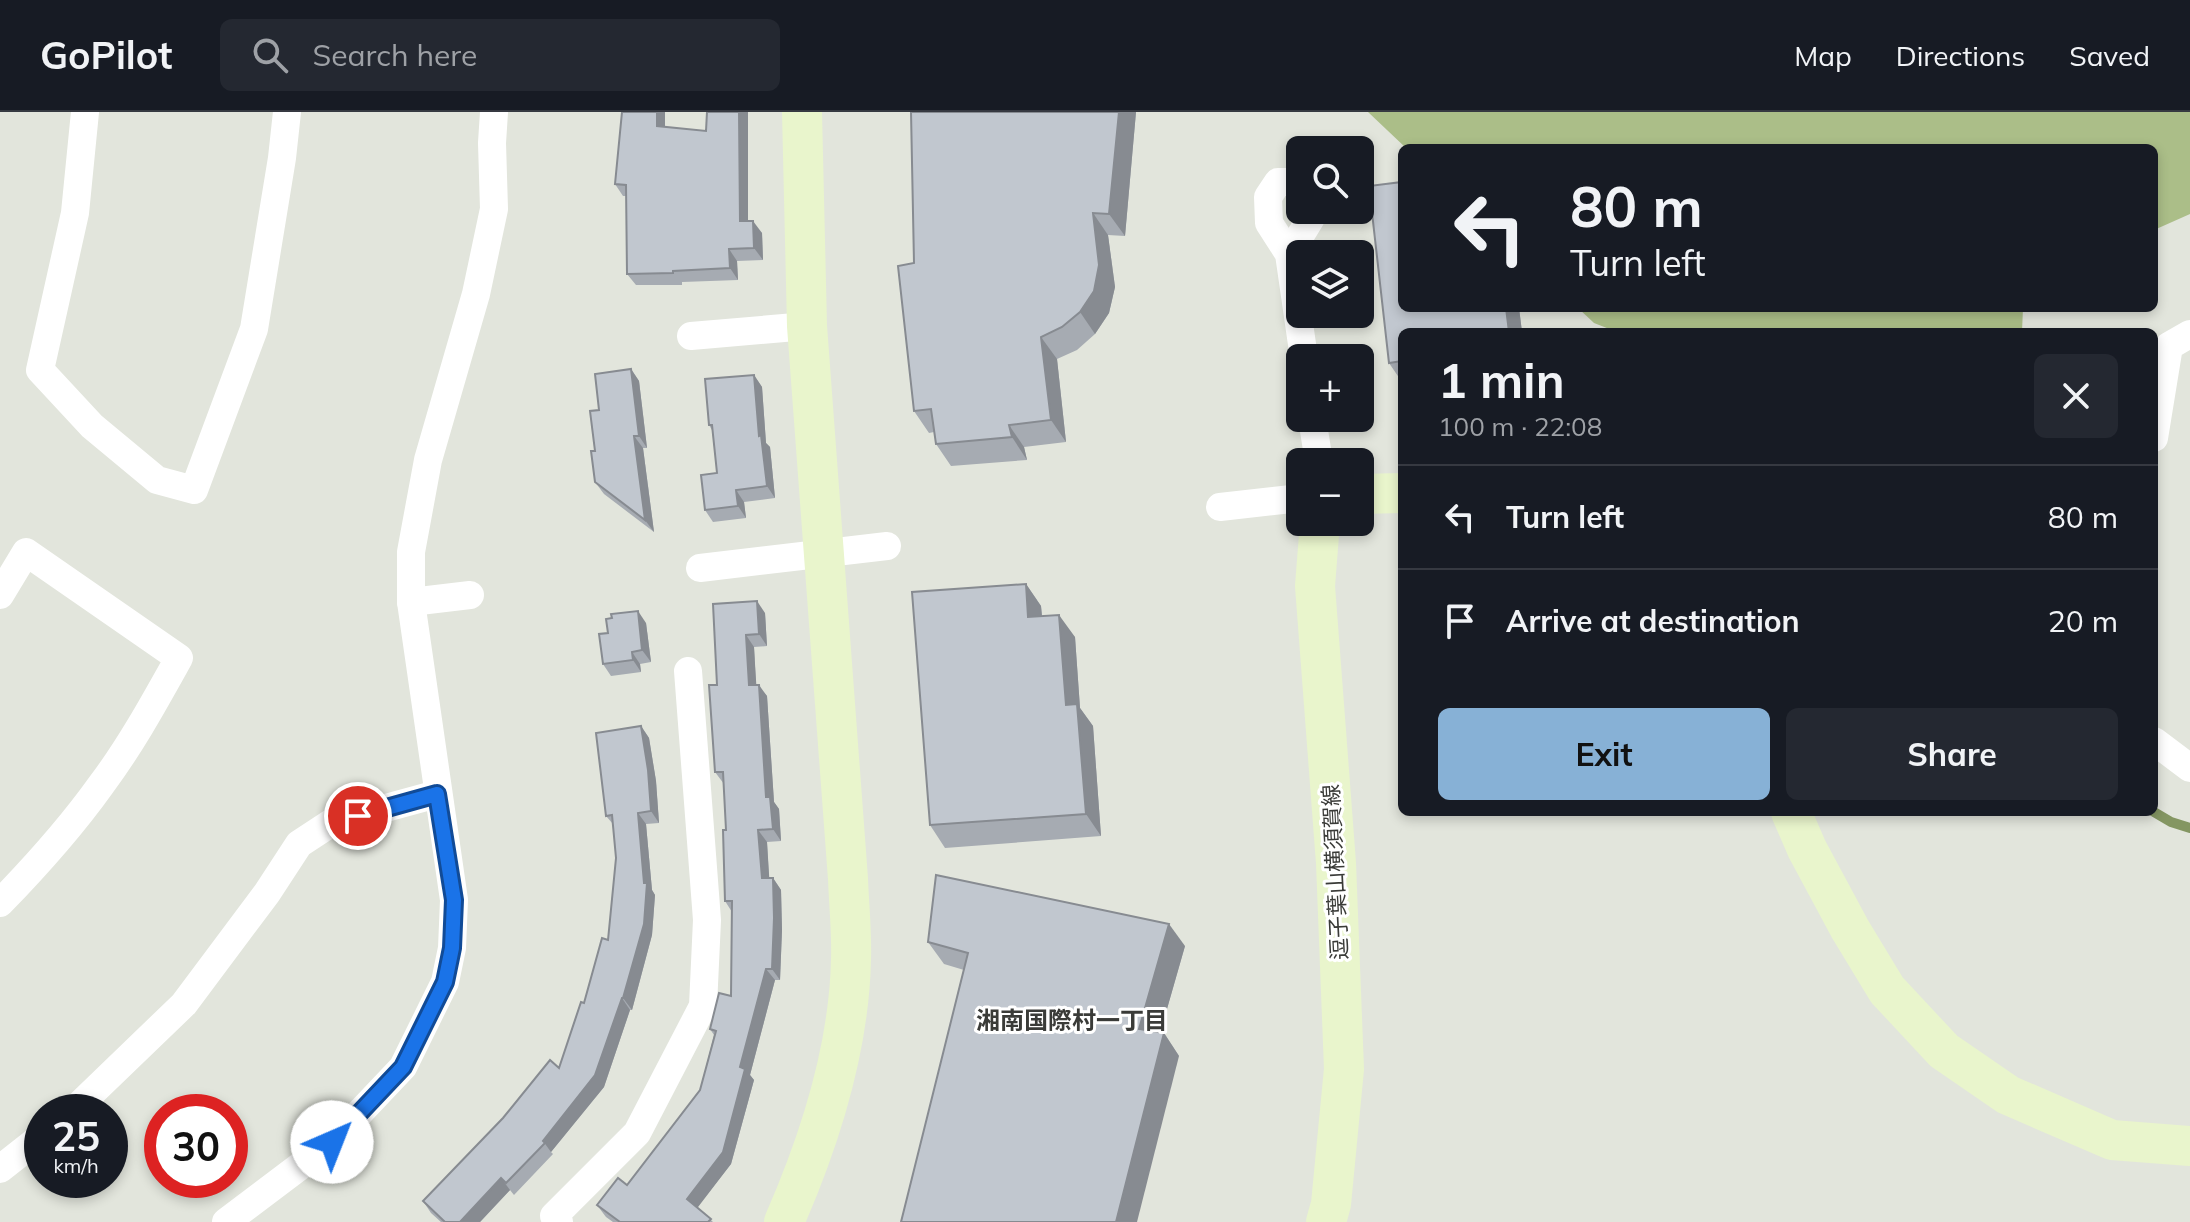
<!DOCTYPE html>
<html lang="en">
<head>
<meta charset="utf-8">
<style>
  :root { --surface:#171b24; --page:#242831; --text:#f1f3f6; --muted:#9ea1a6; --line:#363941; --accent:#87b1d6 }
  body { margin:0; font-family:Mulish,"Noto Sans JP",sans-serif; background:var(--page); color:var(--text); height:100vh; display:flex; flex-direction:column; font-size:30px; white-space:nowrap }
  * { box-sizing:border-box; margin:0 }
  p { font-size:26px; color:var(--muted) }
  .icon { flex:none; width:44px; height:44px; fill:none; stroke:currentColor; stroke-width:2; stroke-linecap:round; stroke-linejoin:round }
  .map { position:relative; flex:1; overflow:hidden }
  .sheet { position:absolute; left:1398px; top:216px; width:760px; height:488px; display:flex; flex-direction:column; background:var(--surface); border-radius:12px; box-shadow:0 4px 12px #0003 }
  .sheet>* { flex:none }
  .banner { position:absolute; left:1398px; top:32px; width:760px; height:168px; border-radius:12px; box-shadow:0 4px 12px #0003; background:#171b24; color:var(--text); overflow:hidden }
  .buttons { position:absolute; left:1286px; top:24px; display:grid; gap:16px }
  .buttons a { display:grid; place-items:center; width:88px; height:88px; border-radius:12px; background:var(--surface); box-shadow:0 4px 12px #0003; font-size:40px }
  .speed { position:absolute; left:24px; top:982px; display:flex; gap:16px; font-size:40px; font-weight:700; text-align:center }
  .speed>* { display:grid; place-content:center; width:104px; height:104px; border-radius:50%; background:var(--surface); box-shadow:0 4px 12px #0003; line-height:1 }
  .speed small { font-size:20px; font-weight:400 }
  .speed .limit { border:12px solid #d22; background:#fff; color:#111 }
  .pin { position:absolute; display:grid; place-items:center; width:68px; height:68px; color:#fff; margin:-34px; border:4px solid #fff; border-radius:50%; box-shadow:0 2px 8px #0007 }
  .me { position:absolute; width:88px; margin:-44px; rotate:44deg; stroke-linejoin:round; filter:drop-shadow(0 0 6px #0008) }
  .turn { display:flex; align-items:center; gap:28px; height:168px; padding:0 40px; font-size:36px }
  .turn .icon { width:104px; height:104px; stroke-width:2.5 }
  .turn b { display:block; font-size:56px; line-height:68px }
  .round { display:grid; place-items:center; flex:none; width:84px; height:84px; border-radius:12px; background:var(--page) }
  .headline { display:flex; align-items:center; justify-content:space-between; height:136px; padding:0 40px }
  h1 { font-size:48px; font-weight:700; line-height:60px }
  .button { display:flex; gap:16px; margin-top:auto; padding:16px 40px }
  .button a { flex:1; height:92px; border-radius:12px; background:var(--accent); color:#111; font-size:32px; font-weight:700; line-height:92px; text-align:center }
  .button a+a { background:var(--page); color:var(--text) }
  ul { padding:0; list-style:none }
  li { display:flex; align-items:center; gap:24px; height:104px; padding:0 40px; border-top:2px solid var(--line) }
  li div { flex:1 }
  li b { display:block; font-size:30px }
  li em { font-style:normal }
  header { display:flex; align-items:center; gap:48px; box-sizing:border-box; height:112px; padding:0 40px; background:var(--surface); border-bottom:2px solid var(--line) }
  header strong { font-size:38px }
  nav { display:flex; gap:44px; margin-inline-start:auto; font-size:28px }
  .search { width:560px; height:72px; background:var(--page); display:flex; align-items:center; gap:20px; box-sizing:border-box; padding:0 28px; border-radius:12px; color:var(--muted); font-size:30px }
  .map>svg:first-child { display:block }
</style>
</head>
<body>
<header>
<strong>GoPilot</strong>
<div class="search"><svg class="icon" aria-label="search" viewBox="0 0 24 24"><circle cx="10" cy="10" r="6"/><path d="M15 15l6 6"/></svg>Search here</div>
<nav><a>Map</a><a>Directions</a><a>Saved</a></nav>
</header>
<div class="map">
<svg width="2190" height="1110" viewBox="0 0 2190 1110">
  <rect width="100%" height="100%" fill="#e2e5dc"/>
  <!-- forest -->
  <g fill="#abbe88">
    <path d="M1368,0H2190V102L2154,118V36H1406Z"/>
    <path d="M1578,196H2023L2022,220H1617L1594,211Z"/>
  </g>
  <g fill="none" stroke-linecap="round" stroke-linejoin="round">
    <!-- stream -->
    <path stroke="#849662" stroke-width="10" d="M2154,700L2171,710L2190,716"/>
    <!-- street -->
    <g stroke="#fff" stroke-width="28">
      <path d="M85,0L75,101L40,258L92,314L157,368L194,378L254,217L282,46L287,0"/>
      <path d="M1300,75L1294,70H1278L1268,85L1269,111L1289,142L1304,246"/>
      <path d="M1289,142L1311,106V98"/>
      <path d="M691,224L807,214"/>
      <path d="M1312,306L1319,350"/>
      <path d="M2154,326L2169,234L2190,222"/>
      <path d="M1220,395L1300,386"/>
      <path d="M700,456L887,434"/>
      <path d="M0,483L26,440L179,546C155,589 131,633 101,673C71,715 36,754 0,791"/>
      <path d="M411,490L470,483"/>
      <path d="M2154,629L2190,656"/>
      <path d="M72,1000L184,892L267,781L299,732L331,711L437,682"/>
      <path d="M0,1057L42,1024"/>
      <path d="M226,1110L332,1030L403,955L445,870L452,836L454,788L411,490V440L428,348L476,182L494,97L492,31L494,0"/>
      <path d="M559,1110L554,1104L637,1021L703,894L707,808L688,559"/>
    </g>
    <!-- secondary -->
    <g stroke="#e9f5cc" stroke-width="40">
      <path d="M1360,382L1402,381"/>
      <path d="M1320,410L1315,474L1336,751L1344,957L1331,1092L1326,1110"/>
      <path d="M1791,700L1807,737L1850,817L1887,878L1944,939L2008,983L2112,1028L2190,1034"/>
      <path d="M784,1110C820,1028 849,938 851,848C852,821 849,794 848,767L807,214L802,0"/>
    </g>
  </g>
  <!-- wall -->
  <g fill="#a6abb2">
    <path d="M748,0V109L762,121L763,148L737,149L738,168L682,170V173H636L627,162L626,84H623L615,72L665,15L706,19Z"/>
    <path d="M911,0H1136L1125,124L1108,123L1115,175L1109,201L1095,222L1077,238L1057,247L1066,330L1024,335L1027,348L951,354L936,332L934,320L929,321L914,299V151Z"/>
    <path d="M1402,70V196H1519L1522,220H1402V270L1389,251L1369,74Z"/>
    <path d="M631,257L639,269L647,336H643L654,420L604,382L595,370V339L599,298Z"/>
    <path d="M754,263L762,275L766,331L770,335L775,386L744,390L746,406L713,410L705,398L717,361L712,318L709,313Z"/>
    <path d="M1026,472L1041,494L1042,504L1075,525L1080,596L1093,614L1101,724L945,736L930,713Z"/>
    <path d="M713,492L765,501L767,534L754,535L756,573L767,584L774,690L779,697L781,729L767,730L769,766H773L781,778L782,818L780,868H775L750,963L754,968L731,1052L697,1095L713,1110H613L606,1105L597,1093L627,1073L700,978L714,923L710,917L731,884L732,800L725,789L726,718L724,672L715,660L717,573Z"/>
    <path d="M646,511L651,550L640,552L641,560L611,564L603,552L608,521Z"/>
    <path d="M641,614L649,626L656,669L659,711L646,712L652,778L655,783L652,823L632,898H630L604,975L551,1040L553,1042L514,1083L510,1078L480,1110H441L431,1101L423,1089L559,956L608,828L616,746L613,712L606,704Z"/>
    <path d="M928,830L1185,834L1160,921H1164L1179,944L964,858L944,852Z"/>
  </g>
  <!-- shaded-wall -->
  <g fill="#878b91">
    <path d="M657,0H665V26L657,14Z"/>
    <path d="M739,0H748V121L740,109Z"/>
    <path d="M1119,0H1136L1125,124L1109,102Z"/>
    <path d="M1093,101L1108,123L1115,175L1109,201L1095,222L1080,200Z"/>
    <path d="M753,109L762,121L763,148L754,136Z"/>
    <path d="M729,137L737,149L738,168L730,156Z"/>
    <path d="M1506,196H1519L1522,220H1509Z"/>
    <path d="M1041,225L1057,247L1066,330L1051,308Z"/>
    <path d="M631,257L639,269L647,336L639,324Z"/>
    <path d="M754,263L762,275L766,331L770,335L775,386L767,374L759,324Z"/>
    <path d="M1009,313L1024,335L1027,348L1012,325Z"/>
    <path d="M634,324L643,336L654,420L645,408Z"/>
    <path d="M736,378L744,390L746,406L738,394Z"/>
    <path d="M1026,472L1041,494L1044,527L1028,505Z"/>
    <path d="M757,489L765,501L767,534L759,522Z"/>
    <path d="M638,499L646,511L651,550L642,538Z"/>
    <path d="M1059,503L1075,525L1080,596L1093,614L1101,724L1086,702L1066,593Z"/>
    <path d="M746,523L754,535L757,585L749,573Z"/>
    <path d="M632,540L640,552L641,560L633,548Z"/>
    <path d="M759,573L767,584L774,690L779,697L781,729L773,717L766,685Z"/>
    <path d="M641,614L649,626L656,669L659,711L651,699Z"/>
    <path d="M638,701L646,712L652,778L655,783L652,823L632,898L623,886L644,771Z"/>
    <path d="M758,718L767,730L770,778L762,766Z"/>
    <path d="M773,766L781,778L782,818L780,868L772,857Z"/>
    <path d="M1169,812L1185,834L1155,939L1139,917Z"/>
    <path d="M766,857L775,868L750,963L754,968L731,1052L695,1099L687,1087L740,955Z"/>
    <path d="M622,886L630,898L604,975L551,1040L543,1029Z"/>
    <path d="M1164,921L1179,944L1137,1110H1116Z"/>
    <path d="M501,1066L510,1078L480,1110H460Z"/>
  </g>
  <!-- building -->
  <g fill="#c1c7cf" stroke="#878b91" stroke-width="2">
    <path d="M622,0H657V14L706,19L707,0H739L740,109H753L754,136L729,137L730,156L673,159V161L627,162L626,73L615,72Z"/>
    <path d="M911,0H1119L1109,102L1093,101L1099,153L1094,179L1080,200L1062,215L1041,225L1051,308L1009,313L1012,325L936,332L931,297L914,299L898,154L914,151Z"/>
    <path d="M1402,70V196H1506L1509,220H1402V249L1389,251L1369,74Z"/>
    <path d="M631,257L639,324H634L645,408L595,370L591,339H595L590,299L599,298L595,262Z"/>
    <path d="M754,263L759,324L761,323L767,374L736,378L738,394L705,398L701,363L717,361L712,313H709L705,267Z"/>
    <path d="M1026,472L1028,505L1059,503L1066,593L1077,592L1086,702L930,713L912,480Z"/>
    <path d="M757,489L759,522L746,523L749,573H759L766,685H770L773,717L758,718L762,766H773L774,806L772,857H766L740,955L745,957L723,1040L687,1087L711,1107L708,1110H620L597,1093L618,1066L627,1073L700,978L716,919L710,917L719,881L731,884L732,789H725L723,718H726L723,660H715L709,573H717L713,492Z"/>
    <path d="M638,499L642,538L632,540L633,548L603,552L599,522L608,521L606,507L612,506L611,502Z"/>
    <path d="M641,614L648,658L651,699L638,701L644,771H647L644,812L623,886H622L595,963L543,1029L545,1031L506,1071L501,1066L460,1110H445L423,1089L503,1006L550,948L559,956L581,890L584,891L602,826L608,828L616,746L612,703L606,704L596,621Z"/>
    <path d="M936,763L1169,812L1139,917L1164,921L1116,1110H901L968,841L928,830Z"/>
  </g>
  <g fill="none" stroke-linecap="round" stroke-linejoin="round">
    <defs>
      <path id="route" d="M332,1030L403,955L445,870L452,836L454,788L437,682L358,704"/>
    </defs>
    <!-- route casing -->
    <use href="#route" stroke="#114b97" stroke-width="20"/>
    <!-- route -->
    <use href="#route" stroke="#1a73e8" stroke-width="14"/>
  </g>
  <g text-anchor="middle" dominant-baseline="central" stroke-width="6" stroke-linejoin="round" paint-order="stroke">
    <!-- street labels -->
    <g font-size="22" fill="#3a3b38" stroke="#fff">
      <text transform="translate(1335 760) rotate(-93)">逗子葉山横須賀線</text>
    </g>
    <!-- neighbourhood labels -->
    <g font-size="24" font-weight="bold" fill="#3a3b38" stroke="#fff">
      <text x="1072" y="908">湘南国際村一丁目</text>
    </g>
  </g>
</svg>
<div class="buttons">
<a><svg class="icon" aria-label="search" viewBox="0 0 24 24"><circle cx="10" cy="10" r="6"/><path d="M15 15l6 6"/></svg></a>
<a><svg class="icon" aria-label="layers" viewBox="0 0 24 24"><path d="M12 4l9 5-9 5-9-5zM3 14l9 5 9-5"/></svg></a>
<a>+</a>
<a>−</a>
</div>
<div class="speed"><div>25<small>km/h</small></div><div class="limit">30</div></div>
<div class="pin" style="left:358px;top:704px;background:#d93025"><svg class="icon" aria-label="arrive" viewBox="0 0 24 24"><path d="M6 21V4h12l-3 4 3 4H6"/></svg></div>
<svg class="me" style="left:332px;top:1030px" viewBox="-20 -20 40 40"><circle r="19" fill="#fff"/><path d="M0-13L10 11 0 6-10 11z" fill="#1a73e8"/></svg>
<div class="banner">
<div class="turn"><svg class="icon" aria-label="left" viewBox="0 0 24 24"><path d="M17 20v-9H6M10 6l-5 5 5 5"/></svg><div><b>80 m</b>Turn left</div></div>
</div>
<section class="sheet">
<div class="headline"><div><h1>1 min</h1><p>100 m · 22:08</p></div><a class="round"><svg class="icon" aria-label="close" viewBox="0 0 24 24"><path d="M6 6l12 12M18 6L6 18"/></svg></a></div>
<ul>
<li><svg class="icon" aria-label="left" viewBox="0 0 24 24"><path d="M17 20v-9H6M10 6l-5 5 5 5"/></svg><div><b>Turn left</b></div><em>80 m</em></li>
<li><svg class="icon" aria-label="arrive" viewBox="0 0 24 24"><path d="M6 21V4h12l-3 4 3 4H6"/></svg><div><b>Arrive at destination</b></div><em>20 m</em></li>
</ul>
<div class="button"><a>Exit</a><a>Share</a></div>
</section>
</div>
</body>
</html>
